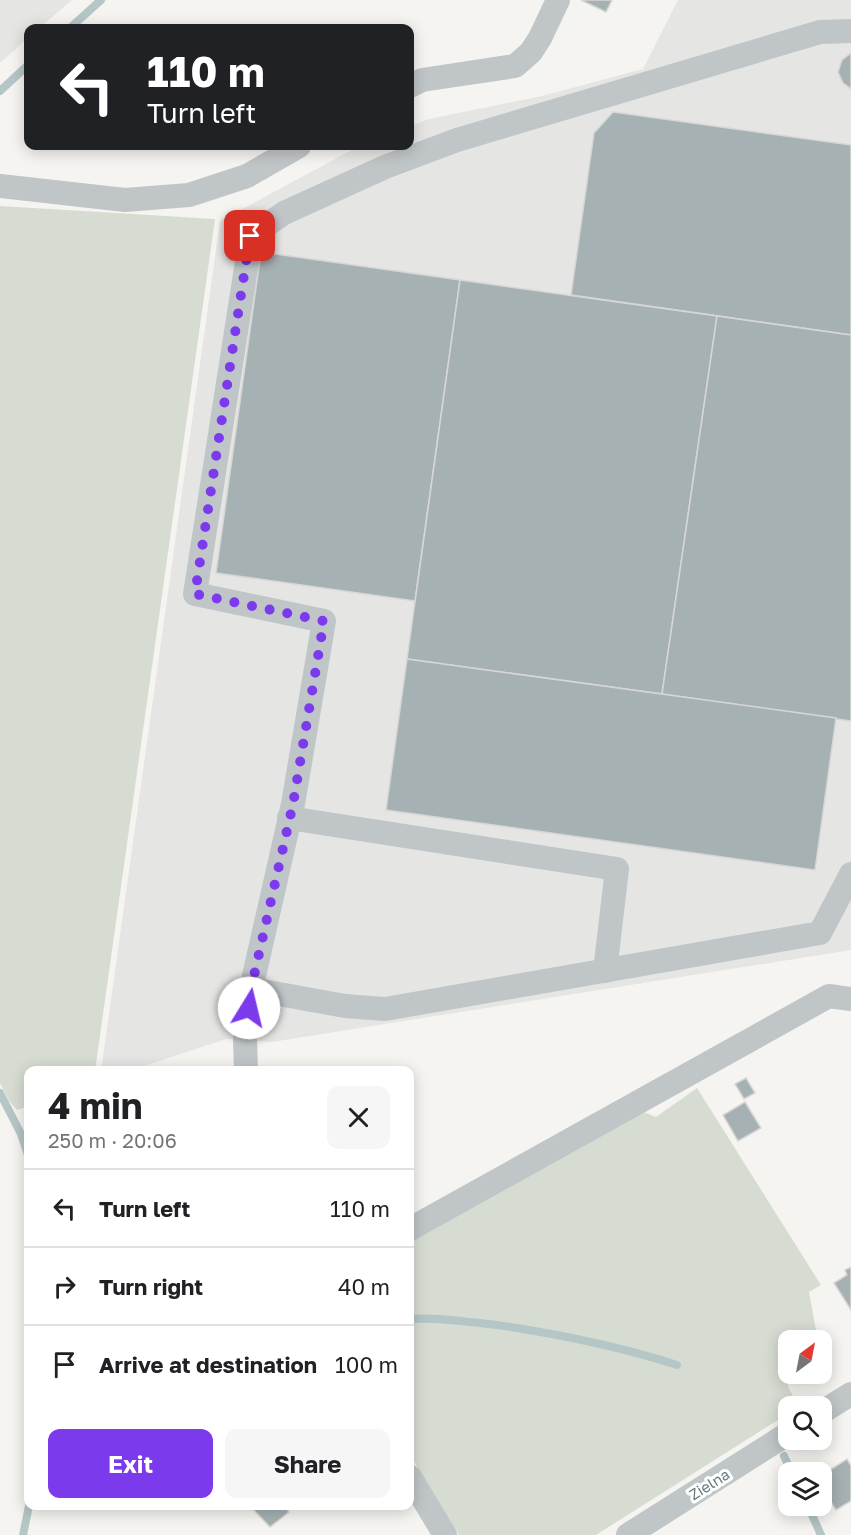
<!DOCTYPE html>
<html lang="en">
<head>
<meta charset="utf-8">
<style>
  :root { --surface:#fff; --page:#f6f6f6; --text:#202124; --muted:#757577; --line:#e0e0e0; --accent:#7c3aed }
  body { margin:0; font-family:"Golos Text",sans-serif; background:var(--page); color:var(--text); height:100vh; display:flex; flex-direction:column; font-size:22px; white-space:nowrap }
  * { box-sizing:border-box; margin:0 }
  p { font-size:20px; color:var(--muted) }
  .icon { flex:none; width:33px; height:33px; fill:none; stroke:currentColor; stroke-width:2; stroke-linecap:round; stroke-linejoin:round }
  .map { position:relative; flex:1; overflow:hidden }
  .details { position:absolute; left:24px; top:1066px; width:390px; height:444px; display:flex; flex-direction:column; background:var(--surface); border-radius:12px; box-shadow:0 3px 15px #0003 }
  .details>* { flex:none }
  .hud { position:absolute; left:24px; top:24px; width:390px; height:126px; border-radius:12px; box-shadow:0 3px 15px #0003; background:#202124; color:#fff; overflow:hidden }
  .needle { width:39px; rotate:32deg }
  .fabs { position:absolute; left:778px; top:1330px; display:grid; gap:12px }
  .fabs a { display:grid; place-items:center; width:54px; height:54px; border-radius:12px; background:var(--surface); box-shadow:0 3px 15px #0003; font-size:30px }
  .pin { position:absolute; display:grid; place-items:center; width:51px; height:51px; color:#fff; margin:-26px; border-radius:12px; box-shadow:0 3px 9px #0006 }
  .me { position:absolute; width:66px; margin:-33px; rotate:9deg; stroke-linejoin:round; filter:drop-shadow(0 0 4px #0008) }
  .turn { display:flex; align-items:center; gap:21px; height:126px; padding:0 24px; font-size:27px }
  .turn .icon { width:78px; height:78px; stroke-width:2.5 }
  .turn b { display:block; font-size:42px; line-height:51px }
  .round { display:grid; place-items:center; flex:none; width:63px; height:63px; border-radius:12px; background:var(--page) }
  .headline { display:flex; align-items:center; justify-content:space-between; height:102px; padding:0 24px }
  h1 { font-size:36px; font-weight:700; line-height:45px }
  .primary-button { display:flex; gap:12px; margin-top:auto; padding:12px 24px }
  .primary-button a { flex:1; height:69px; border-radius:12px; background:var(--accent); color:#fff; font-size:24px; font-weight:700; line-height:69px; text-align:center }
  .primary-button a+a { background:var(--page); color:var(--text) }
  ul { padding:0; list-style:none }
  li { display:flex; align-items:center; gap:18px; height:78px; padding:0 24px; border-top:2px solid var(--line) }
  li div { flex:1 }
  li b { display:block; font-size:22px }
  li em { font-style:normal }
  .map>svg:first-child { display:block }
</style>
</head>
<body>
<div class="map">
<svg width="851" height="1535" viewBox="0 0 851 1535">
  <rect width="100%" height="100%" fill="#f5f4f1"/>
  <!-- built -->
  <g fill="#e5e6e4">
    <path d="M0,0H72L39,28H28V38L0,63Z"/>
    <path d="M678,0H851V950L272,1042L226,1039L129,1071H101L220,221L359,146H410V126L429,119L542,96L643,69Z"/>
  </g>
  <!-- green -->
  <g fill="#d7dcd2">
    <path d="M0,206L215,219L95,1071H28V1106L17,1110L9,1101L0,1083Z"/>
    <path d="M697,1088L821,1285L809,1292L818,1341H789L788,1387L799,1407H789V1413L596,1535H459L410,1455V1238L641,1111L656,1117Z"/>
  </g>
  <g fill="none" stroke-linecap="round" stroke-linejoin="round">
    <!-- stream -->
    <g stroke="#b5c6c7" stroke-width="8">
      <path d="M70,28L101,0"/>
      <path d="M0,91L28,65"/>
      <path d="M0,1093L21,1134L28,1155"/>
      <path d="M410,1319C438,1317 469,1322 497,1325C558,1334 618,1346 677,1365"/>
      <path d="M784,1456L792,1473"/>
      <path d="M808,1506L821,1535"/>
      <path d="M23,1535L29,1506"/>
    </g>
  </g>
  <!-- building -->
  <g fill="#a6b1b4" stroke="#d6d6d4" stroke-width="1.5">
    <path d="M581,0H612L606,12Z"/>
    <path d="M851,53V89L843,83L838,72L842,60Z"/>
    <path d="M613,112L851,145V335L571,295L594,133Z"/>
    <path d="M261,252L460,280L415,601L216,573Z"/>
    <path d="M460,280L717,316L662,694L407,659Z"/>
    <path d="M717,316L851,335V721L662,694Z"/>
    <path d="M407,659L836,718L815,870L386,810Z"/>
    <path d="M746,1078L755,1093L744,1099L735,1084Z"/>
    <path d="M745,1102L761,1128L738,1141L723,1115Z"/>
    <path d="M851,1267V1310L834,1283L847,1275L845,1270Z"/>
    <path d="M847,1459L851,1466V1501L836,1510L822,1488V1475Z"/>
    <path d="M255,1506H285L289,1512L270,1527L252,1508Z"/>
  </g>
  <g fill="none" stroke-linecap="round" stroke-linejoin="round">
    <!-- minor -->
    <g stroke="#c0c5c7" stroke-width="24">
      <path d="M410,86L422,80L515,66L531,52L540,38L558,0"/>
      <path d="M0,186L125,200L189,195L247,176L299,146"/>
      <path d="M289,818L617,869L605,971"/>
      <path d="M251,989L293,804L324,621L195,594L251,236L284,213L385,167L457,140L820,32L851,31"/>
      <path d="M246,1071L245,1039L251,989L345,1006L385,1009L820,933L851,874"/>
      <path d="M410,1229L829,996L851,999"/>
      <path d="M822,1412L851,1394"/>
      <path d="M410,1477L445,1535"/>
      <path d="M628,1535L789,1433"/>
    </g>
  </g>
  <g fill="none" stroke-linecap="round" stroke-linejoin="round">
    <!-- route -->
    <path stroke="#7c3aed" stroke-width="10" stroke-dasharray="0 18" d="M249,1008L251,989L293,804L324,621L195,594L250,236"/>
  </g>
  <g text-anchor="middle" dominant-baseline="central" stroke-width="6" stroke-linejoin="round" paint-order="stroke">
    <!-- street labels -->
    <g font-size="15" fill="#637982" stroke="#fff">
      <text transform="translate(709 1484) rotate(-32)">Zielna</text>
    </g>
  </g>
</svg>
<div class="fabs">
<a><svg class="needle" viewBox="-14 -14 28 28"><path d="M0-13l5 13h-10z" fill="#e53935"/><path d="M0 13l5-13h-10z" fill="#757577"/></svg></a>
<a><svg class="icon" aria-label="search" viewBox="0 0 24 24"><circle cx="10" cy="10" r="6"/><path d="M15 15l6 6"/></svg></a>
<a><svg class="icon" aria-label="layers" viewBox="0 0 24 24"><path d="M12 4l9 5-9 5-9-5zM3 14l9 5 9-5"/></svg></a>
</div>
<div class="pin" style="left:250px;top:236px;background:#d93025"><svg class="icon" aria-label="arrive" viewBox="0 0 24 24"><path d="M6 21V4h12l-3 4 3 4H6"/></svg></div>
<svg class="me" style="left:249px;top:1008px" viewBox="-20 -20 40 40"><circle r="19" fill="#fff"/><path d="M0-13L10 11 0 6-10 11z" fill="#7c3aed"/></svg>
<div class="hud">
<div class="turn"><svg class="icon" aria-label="left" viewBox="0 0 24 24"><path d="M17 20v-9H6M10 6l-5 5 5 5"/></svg><div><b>110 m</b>Turn left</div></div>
</div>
<section class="details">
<div class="headline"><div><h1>4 min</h1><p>250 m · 20:06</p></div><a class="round"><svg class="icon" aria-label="close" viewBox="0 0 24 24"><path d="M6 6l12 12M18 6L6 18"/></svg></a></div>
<ul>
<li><svg class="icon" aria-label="left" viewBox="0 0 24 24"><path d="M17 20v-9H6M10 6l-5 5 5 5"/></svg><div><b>Turn left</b></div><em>110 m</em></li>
<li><svg class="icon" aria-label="right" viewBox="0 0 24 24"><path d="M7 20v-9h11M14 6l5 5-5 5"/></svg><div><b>Turn right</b></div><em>40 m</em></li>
<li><svg class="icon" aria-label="arrive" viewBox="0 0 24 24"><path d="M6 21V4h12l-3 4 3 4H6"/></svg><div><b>Arrive at destination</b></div><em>100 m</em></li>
</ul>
<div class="primary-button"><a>Exit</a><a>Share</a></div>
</section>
</div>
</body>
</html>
